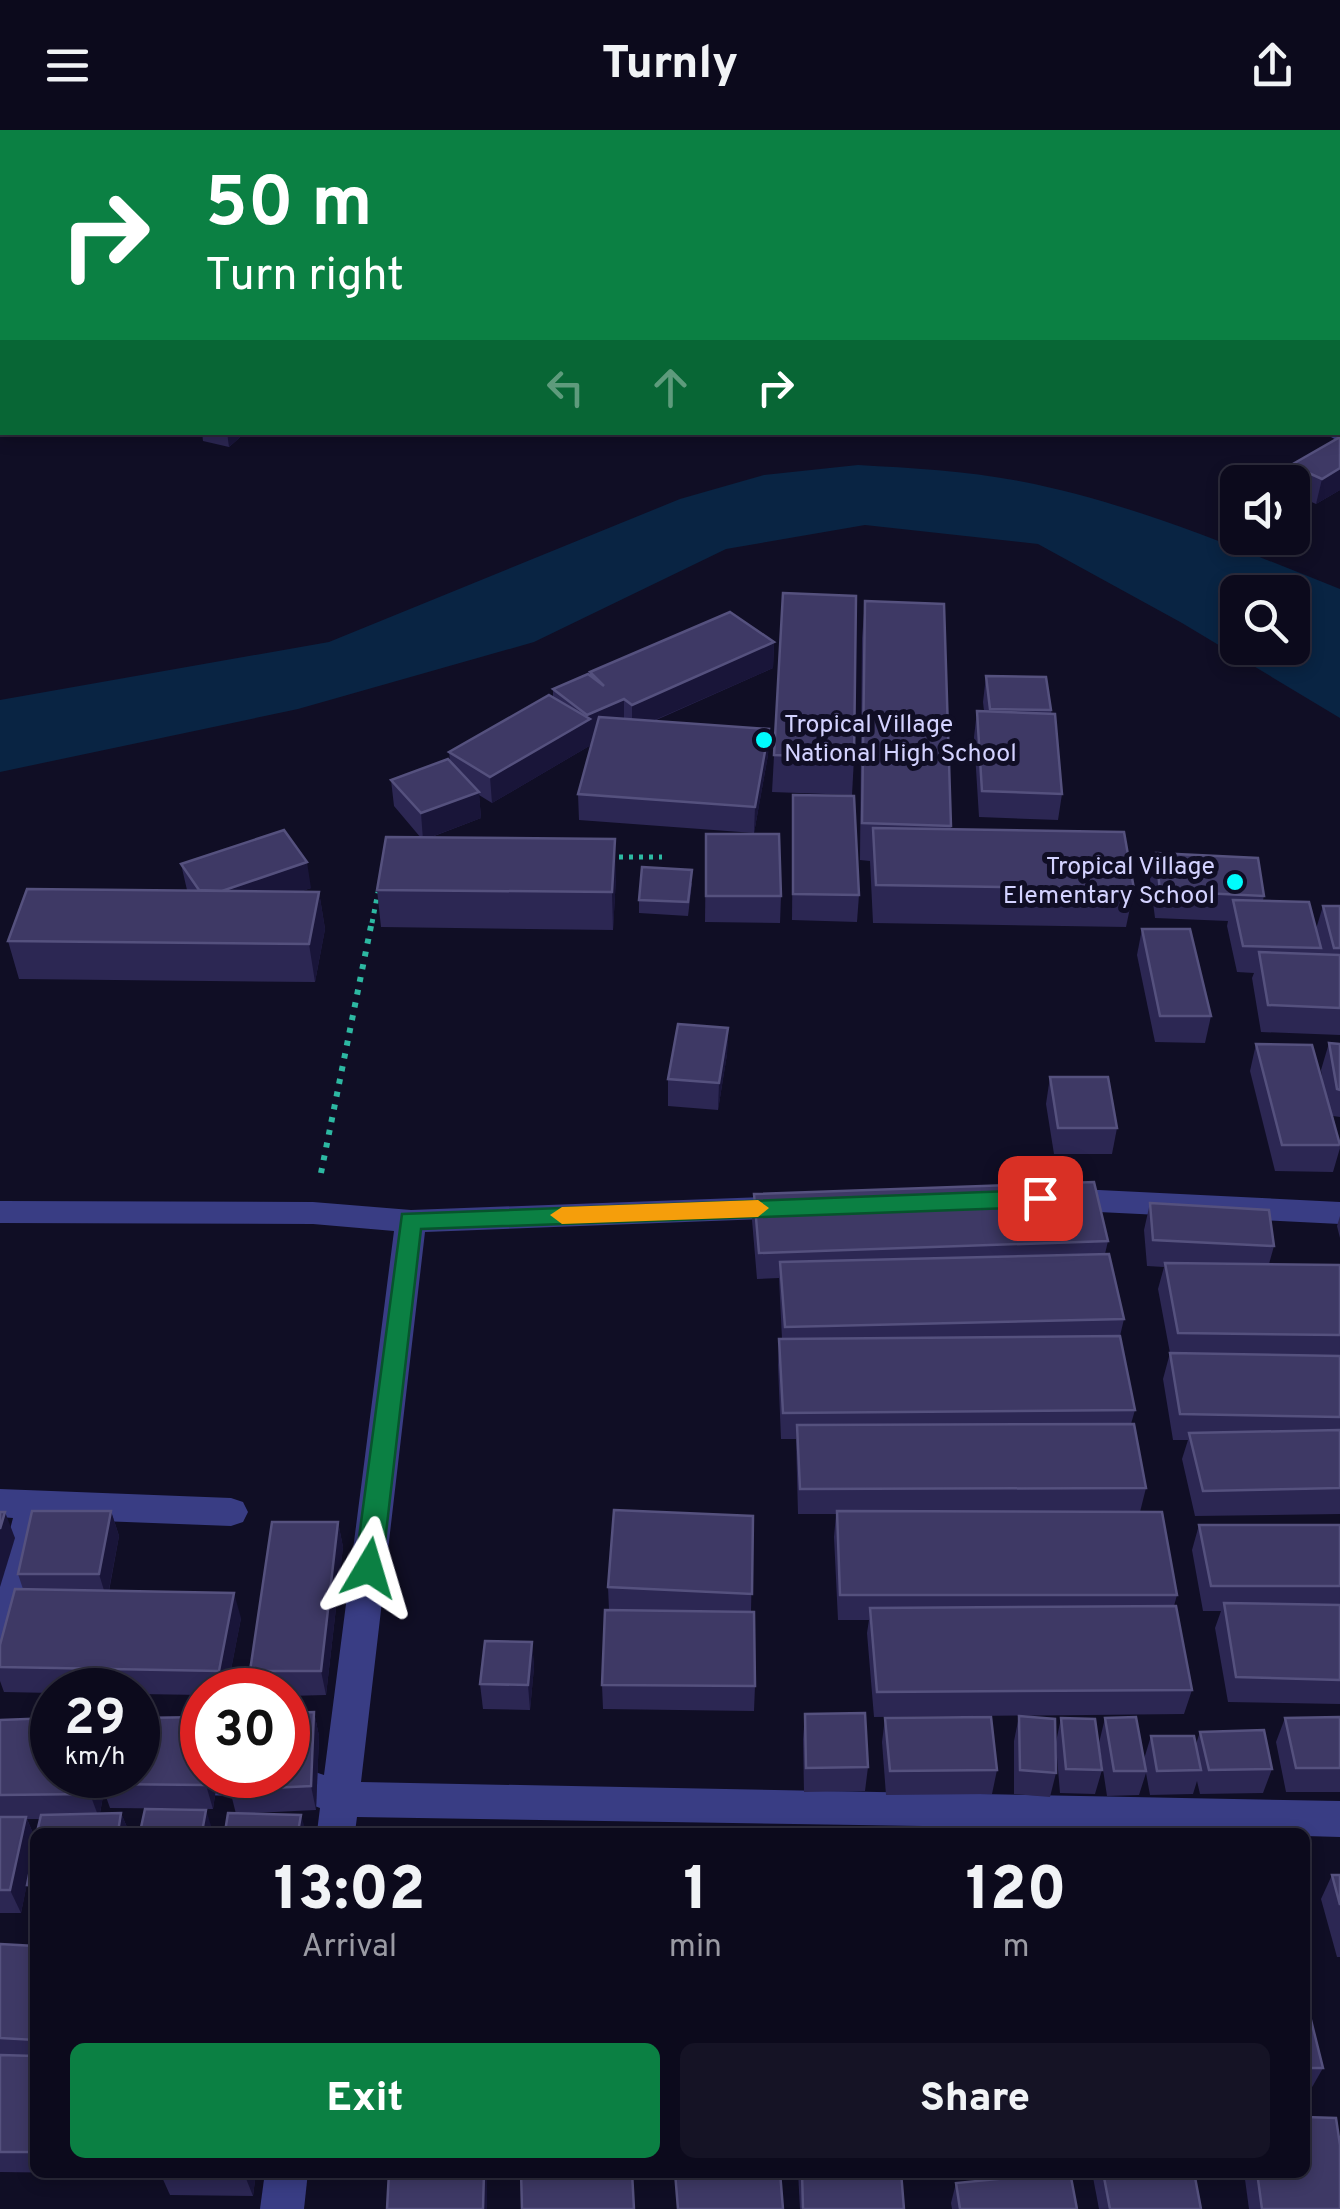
<!DOCTYPE html>
<html lang="en">
<head>
<meta charset="utf-8">
<style>
  :root { --surface:#0c0a1c; --page:#151325; --text:#f1f3f6; --muted:#9a9aa3; --line:#2c2b3b; --accent:#0b8043 }
  body { margin:0; font-family:Overpass,sans-serif; background:var(--page); color:var(--text); height:100vh; display:flex; flex-direction:column; font-size:38px; white-space:nowrap }
  * { box-sizing:border-box; margin:0 }
  p { font-size:32px; color:var(--muted) }
  .icon { flex:none; width:55px; height:55px; fill:none; stroke:currentColor; stroke-width:2; stroke-linecap:round; stroke-linejoin:round }
  .map { position:relative; flex:1; overflow:hidden }
  .sheet { position:absolute; left:30px; top:1698px; width:1280px; height:350px; display:flex; flex-direction:column; background:var(--surface); border-radius:15px; box-shadow:0 5px 15px #0003,0 0 0 2px var(--line) }
  .sheet>* { flex:none }
  .hud { position:absolute; left:0px; top:0px; width:1340px; height:305px; box-shadow:0 5px 15px #0003,0 0 0 2px var(--line); background:#0b8043; color:#fff; overflow:hidden }
  .buttons { position:absolute; left:1220px; top:335px; display:grid; gap:20px }
  .buttons a { display:grid; place-items:center; width:90px; height:90px; border-radius:15px; background:var(--surface); box-shadow:0 5px 15px #0003,0 0 0 2px var(--line); font-size:50px }
  .speed { position:absolute; left:30px; top:1538px; display:flex; gap:20px; font-size:50px; font-weight:700; text-align:center }
  .speed>* { display:grid; place-content:center; width:130px; height:130px; border-radius:50%; background:var(--surface); box-shadow:0 5px 15px #0003,0 0 0 2px var(--line); line-height:1 }
  .speed small { font-size:25px; font-weight:400 }
  .speed .limit { border:15px solid #d22; background:#fff; color:#111 }
  .pin { position:absolute; display:grid; place-items:center; width:85px; height:85px; color:#fff; margin:-42px; border-radius:20px; box-shadow:0 5px 15px #0006 }
  .me { position:absolute; width:110px; margin:-55px; rotate:7deg; stroke-linejoin:round; filter:drop-shadow(0 0 8px #0008) }
  .turn { display:flex; align-items:center; gap:35px; height:210px; padding:0 40px; font-size:45px }
  .turn .icon { width:130px; height:130px; stroke-width:2.5 }
  .turn b { display:block; font-size:70px; line-height:85px }
  .lanes { display:flex; align-items:center; height:95px; padding:0 40px; background:#0003; justify-content:center; gap:50px; direction:ltr }
  .lanes .off { opacity:.35 }
  .eta { display:flex; justify-content:space-evenly; align-items:center; height:170px; text-align:center }
  .eta b { font-size:60px; font-weight:800; line-height:70px }
  .cta { display:flex; gap:20px; margin-top:auto; padding:20px 40px }
  .cta a { flex:1; height:115px; border-radius:15px; background:var(--accent); color:#fff; font-size:40px; font-weight:800; line-height:115px; text-align:center }
  .cta a+a { background:var(--page); color:var(--text) }
  header { display:flex; justify-content:space-between; align-items:center; height:130px; padding:0 40px; background:var(--surface); font-size:45px; font-weight:800 }
  .map>svg:first-child { display:block }
</style>
</head>
<body>
<header><svg class="icon" aria-label="menu" viewBox="0 0 24 24"><path d="M4 6h16M4 12h16M4 18h16"/></svg>Turnly<svg class="icon" aria-label="share" viewBox="0 0 24 24"><path d="M12 15V3M7 8l5-5 5 5M5 13v7h14v-7"/></svg></header>
<div class="map">
<svg width="1340" height="2079" viewBox="0 0 1340 2079">
  <rect width="100%" height="100%" fill="#100e25"/>
  <!-- water -->
  <path fill="#092443" fill-rule="evenodd" d="M858,335C912,338 966,341 1019,351C1130,372 1236,418 1340,459V588L1182,493L1038,414L865,395L726,419L534,512L298,579L0,642V570L329,512L680,369L764,345ZM1238,462H1292V518H1238Z"/>
  <g fill="none" stroke-linecap="round" stroke-linejoin="round">
    <!-- path-far1 -->
    <g stroke="#2db8a2" stroke-width="5" stroke-dasharray="4 6" stroke-linecap="butt">
      <path d="M609,727H662"/>
      <path d="M372,793L378,762"/>
    </g>
    <!-- path -->
    <path stroke="#2db8a2" stroke-width="6" stroke-dasharray="5 8" stroke-linecap="butt" d="M321,1043L372,791"/>
    <!-- street -->
    <g fill="#393d84" fill-rule="evenodd">
      <path d="M874,0H891L892,2H875Z"/>
      <path d="M2,142V154L0,155V143Z"/>
      <path d="M1338,297L1340,312L1322,302H1338Z"/>
      <path d="M1058,1058L1340,1072V1094L1058,1080L1047,1077L1043,1069L1047,1061Z"/>
      <path d="M792,1066L803,1069L807,1077L803,1085L792,1088L425,1102L361,1652L1340,1671V1707L1305,1706V1702L357,1687L355,1702H317L320,1678L294,1668L116,1662L103,1657L97,1645H138V1629L202,1631V1645H288V1633L324,1645L394,1101L313,1094L0,1093V1071L313,1072L411,1080Z"/>
      <path d="M0,1359L231,1368L243,1372L248,1382L243,1392L231,1396L48,1389L18,1505L13,1516L0,1521V1438L13,1388L0,1387Z"/>
      <path d="M265,2042H308L304,2079H260Z"/>
    </g>
  </g>
  <!-- wall -->
  <g fill="#2c2753">
    <path d="M911,0H978L981,2H911Z"/>
    <path d="M202,302H246L229,317L203,311Z"/>
    <path d="M1340,307V360L1316,374L1292,363V352H1287L1291,335Z"/>
    <path d="M783,463L854,628L852,665L772,662Z"/>
    <path d="M865,471L944,474L951,700L1134,759L1126,797L873,793L870,731L860,730L862,508Z"/>
    <path d="M774,512L773,538L654,591L769,599L768,625L754,703L579,690L578,664L593,609L591,610V615L492,673L479,665L481,688L429,708L616,747L613,800L381,797L377,760L421,708L394,676L391,650L450,631L449,622L553,567V559L590,545V542Z"/>
    <path d="M986,546L1051,580L1062,664L1058,690L979,687L974,607L977,581H984L983,572Z"/>
    <path d="M793,665L859,765L857,792L792,790Z"/>
    <path d="M706,704L781,766L780,793L705,792Z"/>
    <path d="M1156,723L1264,766L1263,770L1316,799L1323,776H1340V905L1261,902L1252,848L1254,843L1237,842L1227,796L1228,791L1155,788L1150,749Z"/>
    <path d="M181,734L311,758L302,761L319,762L325,799L315,852L19,849L8,811L187,760Z"/>
    <path d="M692,753L688,786L639,783V770Z"/>
    <path d="M1142,799L1211,886L1205,913L1155,912L1137,825Z"/>
    <path d="M728,898L727,924L718,980L668,976V949Z"/>
    <path d="M1329,913L1340,914V987L1333,986L1340,1018L1333,1042L1275,1041L1250,941L1256,914L1323,953L1321,940Z"/>
    <path d="M1050,947L1117,998L1112,1024H1054L1046,974Z"/>
    <path d="M754,1064L1108,1111L1105,1124L1124,1189L1120,1206L1135,1280L1131,1294L1146,1358L1140,1382L1177,1465L1174,1476L1192,1560L1184,1584L874,1587L867,1503L869,1490H838L834,1407L836,1384H798L796,1309H781L778,1235L779,1209H782L779,1148L757,1149L752,1090Z"/>
    <path d="M1150,1073L1274,1116L1269,1134L1340,1135V1384L1195,1386L1182,1329L1188,1310H1173L1163,1249L1170,1223L1158,1159L1164,1137L1147,1136L1144,1100Z"/>
    <path d="M1340,1086V1108L1337,1096Z"/>
    <path d="M111,1381L119,1406L109,1461L241,1488L227,1560H202V1565L138,1564V1560H52V1563L4,1562L0,1551V1515L23,1459L18,1444Z"/>
    <path d="M753,1386L751,1482L755,1556L754,1581L603,1579L602,1555L609,1480L608,1457Z"/>
    <path d="M338,1392L343,1417L326,1565L288,1566V1560H255L250,1541Z"/>
    <path d="M1199,1395H1340V1574L1228,1572L1215,1498L1221,1481H1203L1192,1420Z"/>
    <path d="M532,1512L534,1537L530,1580L483,1579L480,1554Z"/>
    <path d="M314,1582L319,1606L316,1680L236,1684L230,1660Z"/>
    <path d="M805,1584L868,1637L865,1661L804,1662L803,1609Z"/>
    <path d="M1019,1586L1056,1612L1061,1588L1102,1640L1095,1664L1060,1663L1056,1616V1643L1050,1667L1014,1664V1611Z"/>
    <path d="M1340,1587V1662H1286L1276,1612L1285,1588Z"/>
    <path d="M885,1588L997,1640L992,1664L886,1665L882,1612Z"/>
    <path d="M1105,1588L1144,1629L1151,1606L1196,1614L1200,1602L1272,1639L1263,1663L1200,1664L1197,1651L1193,1664L1150,1665L1146,1643L1139,1665L1107,1666L1099,1613Z"/>
    <path d="M0,1590L202,1645H218L213,1679L110,1678L104,1661L100,1683H121L129,1702H37L40,1689H27L35,1708V1773L27,1755L32,1728L21,1783H0Z"/>
    <path d="M1332,1745H1340V1827H1337L1321,1769Z"/>
    <path d="M0,1814L35,1816V2042H153V2044L0,2042Z"/>
    <path d="M1305,1866L1323,1938L1311,1959H1305Z"/>
    <path d="M256,2042L253,2066L170,2065L161,2045Z"/>
    <path d="M798,2042H901L904,2079H800Z"/>
    <path d="M954,2042H1038L955,2050Z"/>
    <path d="M1092,2042H1194L1201,2079H1099Z"/>
    <path d="M1244,2042H1305L1340,2079H1249Z"/>
    <path d="M956,2053L1077,2079H952L951,2073Z"/>
  </g>
  <!-- shaded-wall -->
  <g fill="#191539">
    <path d="M227,302H246L229,317Z"/>
    <path d="M1340,338V360L1316,374L1322,349Z"/>
    <path d="M774,512L773,538L632,600V575Z"/>
    <path d="M624,569V594L591,610V615L492,673L490,647L587,590V585Z"/>
    <path d="M769,599L768,625L754,703L755,677Z"/>
    <path d="M479,662L481,688L423,710L421,683Z"/>
    <path d="M615,709L616,747L613,800L612,762Z"/>
    <path d="M307,732L311,758L209,793L203,767Z"/>
    <path d="M319,762L325,799L315,852L309,814Z"/>
    <path d="M728,898L727,924L718,980L719,953Z"/>
    <path d="M111,1381L119,1406L107,1470L99,1444Z"/>
    <path d="M5,1382L15,1408L0,1457V1399Z"/>
    <path d="M338,1392L343,1417L326,1565L321,1541Z"/>
    <path d="M234,1463L241,1488L227,1560H224L219,1541Z"/>
    <path d="M532,1512L534,1537L530,1580L528,1555Z"/>
    <path d="M314,1582L319,1606L316,1680L311,1656Z"/>
    <path d="M93,1645H106L101,1654L104,1661L99,1688L90,1664Z"/>
    <path d="M208,1645H218L213,1679L206,1655Z"/>
    <path d="M206,1680L213,1702H202Z"/>
    <path d="M121,1683L129,1702H118Z"/>
    <path d="M301,1685L306,1702H298Z"/>
    <path d="M26,1687L35,1708V1715L21,1783L10,1760Z"/>
    <path d="M246,2042H256L253,2066L245,2046Z"/>
    <path d="M484,2042H487V2079H483Z"/>
  </g>
  <!-- building -->
  <g fill="#3e3965" stroke="#55517e" stroke-width="2.5">
    <path d="M928,0H978L981,2H930Z"/>
    <path d="M1340,307V338L1322,349L1291,335Z"/>
    <path d="M783,463L856,466L854,628L774,625Z"/>
    <path d="M865,471L944,474L951,696L862,693Z"/>
    <path d="M730,482L774,512L632,575L624,569L587,585L553,559L588,544L604,556L590,542Z"/>
    <path d="M986,546L1046,547L1051,580L990,579Z"/>
    <path d="M549,565L590,589L490,647L449,622Z"/>
    <path d="M977,581L1055,584L1062,664L982,661Z"/>
    <path d="M599,587L769,599L755,677L578,664Z"/>
    <path d="M448,629L479,662L421,683L391,650Z"/>
    <path d="M793,665L854,666L859,765L793,764Z"/>
    <path d="M873,698L1124,702L1134,759L876,755Z"/>
    <path d="M284,700L307,732L222,761L199,760L181,734Z"/>
    <path d="M706,704H779L781,766H706Z"/>
    <path d="M386,707L615,709L612,762L377,760Z"/>
    <path d="M1156,723L1258,728L1264,766L1160,761Z"/>
    <path d="M642,737L692,740L688,772L639,770Z"/>
    <path d="M27,759L319,762L309,814L8,811Z"/>
    <path d="M1233,770L1309,772L1321,818L1243,816Z"/>
    <path d="M1323,776H1340V818H1334Z"/>
    <path d="M1142,799H1190L1211,886H1160Z"/>
    <path d="M1259,822L1340,825V878L1268,875Z"/>
    <path d="M678,894L728,898L719,953L668,949Z"/>
    <path d="M1329,913L1340,914V960L1337,959Z"/>
    <path d="M1256,914L1312,915L1340,1015H1282Z"/>
    <path d="M1050,947H1108L1117,998H1058Z"/>
    <path d="M1094,1052L1108,1111L759,1123L754,1064Z"/>
    <path d="M1150,1073L1269,1080L1274,1116L1153,1110Z"/>
    <path d="M1109,1124L1124,1189L785,1197L780,1132Z"/>
    <path d="M1165,1133L1340,1135V1205L1178,1203Z"/>
    <path d="M1120,1206L1135,1280L783,1283L779,1209Z"/>
    <path d="M1170,1223L1340,1226V1287L1180,1284Z"/>
    <path d="M1134,1294L1146,1358L800,1359L797,1295Z"/>
    <path d="M1340,1300V1358L1203,1361L1189,1303Z"/>
    <path d="M614,1380L753,1386L752,1464L608,1457Z"/>
    <path d="M32,1381H111L99,1444H18Z"/>
    <path d="M837,1381L1162,1382L1177,1465H840Z"/>
    <path d="M0,1382H5L0,1399Z"/>
    <path d="M272,1392H338L321,1541H250Z"/>
    <path d="M1199,1395H1340V1456H1211Z"/>
    <path d="M15,1459L234,1463L219,1541L0,1537V1515Z"/>
    <path d="M1224,1473L1340,1475V1550L1236,1547Z"/>
    <path d="M1176,1476L1192,1560L877,1562L870,1478Z"/>
    <path d="M605,1480L754,1482L755,1556L602,1555Z"/>
    <path d="M485,1511L532,1512L528,1555L480,1554Z"/>
    <path d="M314,1582L311,1656L230,1660L231,1645H288V1583Z"/>
    <path d="M865,1583L868,1637L806,1638L805,1584Z"/>
    <path d="M1019,1586L1055,1589L1056,1643L1020,1640Z"/>
    <path d="M202,1587V1645H208L206,1655L101,1654L103,1645H138V1588Z"/>
    <path d="M991,1587L997,1640L890,1641L885,1588Z"/>
    <path d="M1136,1587L1146,1641H1114L1105,1588Z"/>
    <path d="M1340,1587V1638H1296L1285,1588Z"/>
    <path d="M52,1588V1645H93L90,1664L0,1665V1590Z"/>
    <path d="M1061,1588L1095,1589L1102,1640L1066,1639Z"/>
    <path d="M1264,1600L1272,1639L1209,1640L1200,1602Z"/>
    <path d="M1151,1606H1194L1201,1640L1157,1641Z"/>
    <path d="M145,1679L206,1680L202,1702H140Z"/>
    <path d="M121,1683L118,1702H37L41,1685Z"/>
    <path d="M228,1683L301,1685L298,1702H225Z"/>
    <path d="M0,1687H26L10,1760H0Z"/>
    <path d="M35,1714V1755H27Z"/>
    <path d="M1332,1745H1340V1775Z"/>
    <path d="M0,1814L35,1816V1910L0,1908Z"/>
    <path d="M1305,1866L1323,1938H1305Z"/>
    <path d="M0,1925L35,1926V2022H0Z"/>
    <path d="M1305,1987L1336,1988L1340,2015V2079H1262L1257,2042H1305Z"/>
    <path d="M161,2042H246L245,2046L161,2045Z"/>
    <path d="M389,2042H484L483,2079H387Z"/>
    <path d="M521,2042H632L634,2079H522Z"/>
    <path d="M675,2042H780L783,2079H678Z"/>
    <path d="M802,2042H901L904,2079H803Z"/>
    <path d="M1070,2042L1077,2079H960L956,2053Z"/>
    <path d="M1103,2042H1194L1201,2079H1110Z"/>
  </g>
  <!-- route -->
  <path fill="#0b8043" stroke="#07532c" stroke-width="2.5" d="M1040,1060L1052,1068L1040,1077L421,1099L382,1438L378,1445L369,1449L359,1445L355,1438L402,1084Z"/>
  <!-- slow -->
  <path fill="#f59e0b" d="M758,1070L769,1078L758,1087L562,1094L550,1085L562,1077Z"/>
  <!-- markers -->
  <g fill="#00fcfd" stroke="#100e25" stroke-width="4">
    <circle cx="764" cy="610" r="10"/>
    <circle cx="1235" cy="752" r="10"/>
  </g>
  <g text-anchor="middle" dominant-baseline="central" stroke-width="10" stroke-linejoin="round" paint-order="stroke">
    <!-- poi labels -->
    <g font-size="25" fill="#d3d2ff" stroke="#100e25" text-anchor="start">
      <text x="784" y="596">Tropical Village<tspan x="784" dy="29">National High School</tspan></text>
      <text x="1215" y="738" text-anchor="end">Tropical Village<tspan x="1215" dy="29">Elementary School</tspan></text>
    </g>
  </g>
</svg>
<div class="buttons">
<a><svg class="icon" aria-label="sound" viewBox="0 0 24 24"><path d="M4 9h4l5-4v14l-5-4H4zM17 9q2 3 0 6"/></svg></a>
<a><svg class="icon" aria-label="search" viewBox="0 0 24 24"><circle cx="10" cy="10" r="6"/><path d="M15 15l6 6"/></svg></a>
</div>
<div class="speed"><div>29<small>km/h</small></div><div class="limit">30</div></div>
<div class="pin" style="left:1040px;top:1068px;background:#d93025"><svg class="icon" aria-label="arrive" viewBox="0 0 24 24"><path d="M6 21V4h12l-3 4 3 4H6"/></svg></div>
<svg class="me" style="left:369px;top:1438px" viewBox="-20 -20 40 40"><path d="M0-17L14 15 0 8-14 15z" fill="#0b8043" stroke="#fff" stroke-width="4"/></svg>
<div class="hud">
<div class="turn"><svg class="icon" aria-label="right" viewBox="0 0 24 24"><path d="M7 20v-9h11M14 6l5 5-5 5"/></svg><div><b>50 m</b>Turn right</div></div>
<div class="lanes"><svg class="icon off" aria-label="left" viewBox="0 0 24 24"><path d="M17 20v-9H6M10 6l-5 5 5 5"/></svg><svg class="icon off" aria-label="ahead" viewBox="0 0 24 24"><path d="M12 20V5M6 11l6-6 6 6"/></svg><svg class="icon" aria-label="right" viewBox="0 0 24 24"><path d="M7 20v-9h11M14 6l5 5-5 5"/></svg></div>
</div>
<section class="sheet">
<div class="eta">
<div><b>13:02</b><p>Arrival</p></div>
<div><b>1</b><p>min</p></div>
<div><b>120</b><p>m</p></div>
</div>
<div class="cta"><a>Exit</a><a>Share</a></div>
</section>
</div>
</body>
</html>
